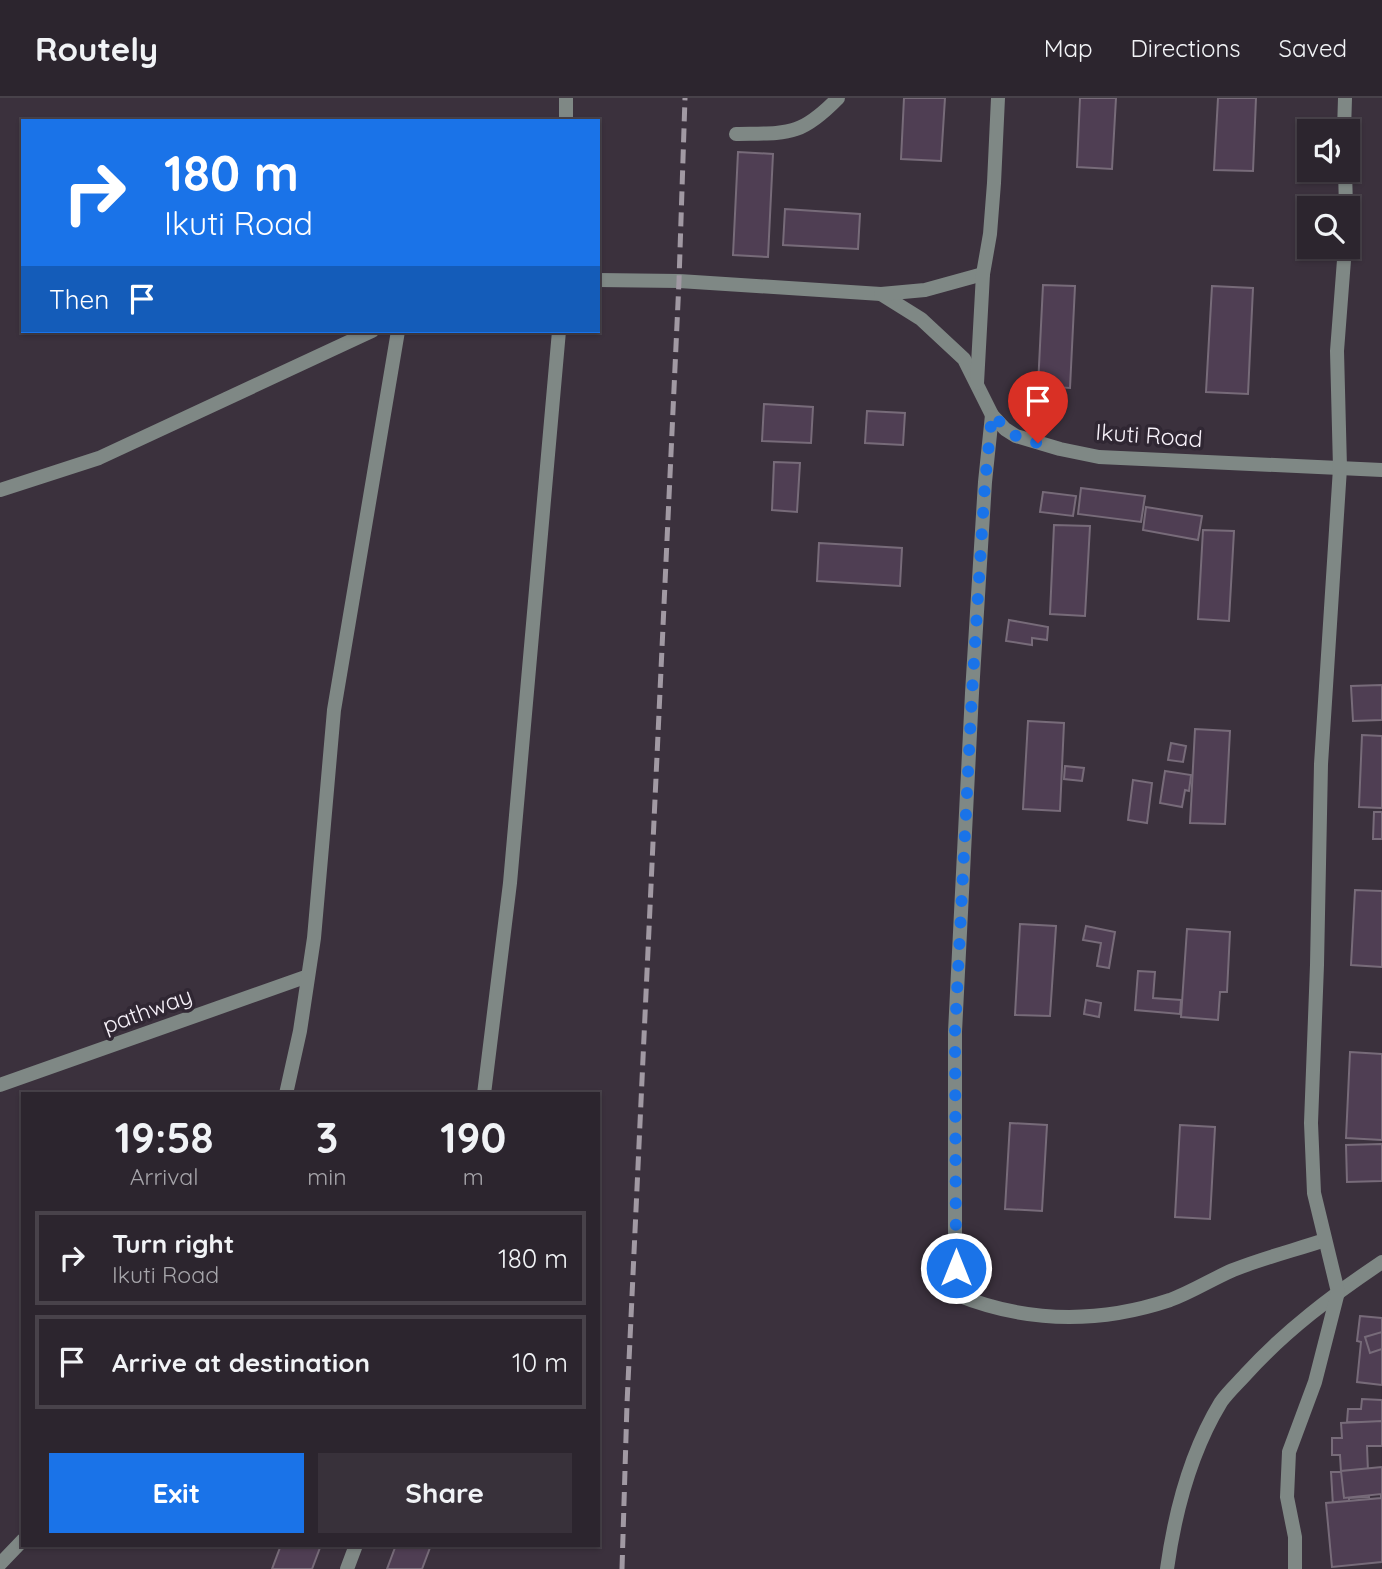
<!DOCTYPE html>
<html lang="en">
<head>
<meta charset="utf-8">
<style>
  :root { --surface:#2c252e; --page:#38313a; --text:#f1f3f6; --muted:#a6a5aa; --line:#48424a; --accent:#1a73e8 }
  body { margin:0; font-family:Quicksand,sans-serif; background:var(--page); color:var(--text); height:100vh; display:flex; flex-direction:column; font-size:26px; white-space:nowrap }
  * { box-sizing:border-box; margin:0 }
  p { font-size:23px; color:var(--muted) }
  .icon { flex:none; width:38px; height:38px; fill:none; stroke:currentColor; stroke-width:2; stroke-linecap:round; stroke-linejoin:round }
  .map { position:relative; flex:1; overflow:hidden }
  .panel { position:absolute; left:21px; top:994px; width:579px; height:455px; display:flex; flex-direction:column; background:var(--surface); border-radius:0px; box-shadow:0 2px 5px #0004,0 0 0 2px var(--line) }
  .panel>* { flex:none }
  .banner { position:absolute; left:21px; top:21px; width:579px; height:214px; border-radius:0px; box-shadow:0 2px 5px #0004,0 0 0 2px var(--line); background:#1a73e8; color:#fff; overflow:hidden }
  .tools { position:absolute; left:1297px; top:21px; display:grid; gap:14px }
  .tools a { display:grid; place-items:center; width:63px; height:63px; border-radius:0px; background:var(--surface); box-shadow:0 2px 5px #0004,0 0 0 2px var(--line); font-size:35px }
  .pin { position:absolute; display:grid; place-items:center; width:60px; height:60px; color:#fff; margin:-72px -30px; border-radius:50% 50% 50% 0; rotate:-45deg; box-shadow:0 0 7px #0007 }
  .pin .icon { rotate:45deg }
  .me { position:absolute; width:77px; margin:-38px; rotate:0deg; stroke-linejoin:round; filter:drop-shadow(0 0 5px #0008) }
  .turn { display:flex; align-items:center; gap:24px; height:147px; padding:0 28px; font-size:32px }
  .turn .icon { width:91px; height:91px; stroke-width:2.5 }
  .turn b { display:block; font-size:49px; line-height:60px }
  .then { display:flex; align-items:center; height:66px; padding:0 28px; background:#0003; gap:14px; font-size:26px }
  .eta { display:flex; justify-content:space-evenly; align-items:center; height:119px; text-align:center }
  .eta b { font-size:42px; font-weight:800; line-height:49px }
  .action { display:flex; gap:14px; margin-top:auto; padding:14px 28px }
  .action a { flex:1; height:80px; border-radius:0px; background:var(--accent); color:#fff; font-size:28px; font-weight:800; line-height:80px; text-align:center }
  .action a+a { background:var(--page); color:var(--text) }
  ul { padding:0; list-style:none }
  li { display:flex; align-items:center; gap:21px; height:94px; margin:0 14px 10px; padding:0 14px; border:4px solid var(--line); border-radius:0px }
  li div { flex:1 }
  li b { display:block; font-size:26px }
  li em { font-style:normal }
  header { display:flex; align-items:center; gap:42px; box-sizing:border-box; height:98px; padding:0 35px; background:var(--surface); border-bottom:2px solid var(--line) }
  header strong { font-size:33px }
  nav { display:flex; gap:38px; margin-inline-start:auto; font-size:24px }
  .map>svg:first-child { display:block }
</style>
</head>
<body>
<header>
<strong>Routely</strong>
<nav><a>Map</a><a>Directions</a><a>Saved</a></nav>
</header>
<div class="map">
<svg width="1382" height="1471" viewBox="0 0 1382 1471">
  <rect width="100%" height="100%" fill="#3b313d"/>
  <!-- building -->
  <g fill="#4f3e53" stroke="#776b79" stroke-width="2">
    <path d="M904,0H945L941,63L901,61Z"/>
    <path d="M1080,0H1116L1112,71L1077,69Z"/>
    <path d="M1218,0H1256L1253,73L1214,72Z"/>
    <path d="M738,54L773,56L768,159L733,157Z"/>
    <path d="M785,111L860,116L858,151L783,147Z"/>
    <path d="M1043,187L1075,188L1070,290L1038,288Z"/>
    <path d="M1212,188L1253,190L1248,296L1206,294Z"/>
    <path d="M764,306L813,309L811,345L762,343Z"/>
    <path d="M867,313L905,315L903,347L865,345Z"/>
    <path d="M774,364L800,365L797,414L772,412Z"/>
    <path d="M1081,390L1145,398L1141,424L1078,416Z"/>
    <path d="M1043,394L1076,398L1073,418L1040,414Z"/>
    <path d="M1146,409L1202,418L1198,442L1143,432Z"/>
    <path d="M1054,427L1090,428L1085,518L1050,516Z"/>
    <path d="M1203,432L1234,433L1229,523L1198,521Z"/>
    <path d="M819,445L902,450L900,488L817,483Z"/>
    <path d="M1009,522L1048,529L1047,542L1032,540V547L1006,543Z"/>
    <path d="M1382,587V622L1353,623L1351,588Z"/>
    <path d="M1028,623L1064,625L1060,713L1023,711Z"/>
    <path d="M1195,631L1230,633L1225,726L1190,725Z"/>
    <path d="M1362,637L1382,638V710L1359,709Z"/>
    <path d="M1171,645L1186,648L1183,664L1168,662Z"/>
    <path d="M1065,668L1084,670L1082,683L1064,681Z"/>
    <path d="M1165,673L1191,677L1189,693L1185,692L1182,709L1160,705Z"/>
    <path d="M1133,682L1152,685L1147,725L1128,722Z"/>
    <path d="M1374,714H1382V741H1373Z"/>
    <path d="M1355,792L1382,793V869L1351,867Z"/>
    <path d="M1020,826L1056,828L1050,918L1015,917Z"/>
    <path d="M1086,828L1115,834L1109,870L1097,868L1101,845L1083,842Z"/>
    <path d="M1187,831L1230,834L1227,894H1220L1218,922L1181,919Z"/>
    <path d="M1138,873L1155,874L1153,900L1181,902L1180,916L1135,912Z"/>
    <path d="M1086,902L1101,905L1099,919L1084,916Z"/>
    <path d="M1350,954L1382,956V1042L1346,1040Z"/>
    <path d="M1010,1025L1047,1027L1042,1113L1005,1111Z"/>
    <path d="M1180,1027L1215,1029L1210,1121L1175,1119Z"/>
    <path d="M1382,1046V1083L1347,1084L1346,1047Z"/>
    <path d="M1360,1218L1382,1220V1287L1357,1284L1361,1244L1357,1243Z"/>
    <path d="M1382,1234V1251L1370,1255L1365,1239Z"/>
    <path d="M1362,1301L1382,1302V1325L1347,1324L1348,1311H1361Z"/>
    <path d="M1382,1323V1348H1367L1369,1399L1349,1400V1407L1333,1408L1331,1374H1341L1340,1357H1332V1340H1342L1341,1325Z"/>
    <path d="M1382,1369V1464L1332,1469L1326,1405L1381,1400V1396L1344,1400L1341,1373Z"/>
    <path d="M281,1447H321L312,1471H272Z"/>
    <path d="M396,1447H431L422,1471H387Z"/>
  </g>
  <g fill="none" stroke-linecap="round" stroke-linejoin="round">
    <!-- service -->
    <g stroke="#7f8885" stroke-width="14">
      <path d="M566,23V0"/>
      <path d="M736,36C788,35 800,39 838,0"/>
      <path d="M484,996L510,785L559,233"/>
      <path d="M347,1471L356,1447"/>
    </g>
    <!-- minor -->
    <g stroke="#7f8885" stroke-width="14">
      <path d="M1344,33L1345,0"/>
      <path d="M1345,72L1346,110"/>
      <path d="M598,182L679,183L881,196L921,221L964,261L992,317L1005,331L1016,338L1060,351L1099,359L1382,372"/>
      <path d="M881,196L925,192L983,176"/>
      <path d="M977,285L983,176L990,136L994,85L998,0"/>
      <path d="M992,317L985,384L972,595L955,934V1196C1026,1225 1098,1226 1170,1202C1192,1194 1212,1181 1233,1172C1263,1160 1295,1152 1325,1142"/>
      <path d="M0,392L99,360L372,233"/>
      <path d="M0,987L308,878"/>
      <path d="M286,996L300,933L314,840L334,612L398,233"/>
      <path d="M0,1466L23,1442"/>
      <path d="M1167,1471C1175,1413 1190,1355 1221,1304C1228,1294 1238,1285 1246,1276C1286,1232 1333,1197 1382,1164"/>
      <path d="M1295,1471V1439L1287,1399L1289,1354L1315,1284L1338,1194L1314,1095L1311,1025L1317,867L1321,666L1340,370L1337,253L1345,149"/>
    </g>
    <!-- rail -->
    <path stroke="#a199a3" stroke-width="5" stroke-dasharray="14 7" stroke-linecap="butt" d="M622,1471L627,1306L679,183L685,0"/>
  </g>
  <g fill="none" stroke-linecap="round" stroke-linejoin="round">
    <!-- route -->
    <path stroke="#1a73e8" stroke-width="12" stroke-dasharray="0 21.6" d="M956,1170L955,934L972,595L985,384L992,317L1016,338L1038,345"/>
  </g>
  <g text-anchor="middle" dominant-baseline="central" stroke-width="7" stroke-linejoin="round" paint-order="stroke">
    <!-- street labels -->
    <g font-size="23" fill="#f8f2fa" stroke="#302733">
      <text transform="translate(1149 337) rotate(4)">Ikuti Road</text>
      <text transform="translate(147 912) rotate(-20)">pathway</text>
    </g>
  </g>
</svg>
<div class="tools">
<a><svg class="icon" aria-label="sound" viewBox="0 0 24 24"><path d="M4 9h4l5-4v14l-5-4H4zM17 9q2 3 0 6"/></svg></a>
<a><svg class="icon" aria-label="search" viewBox="0 0 24 24"><circle cx="10" cy="10" r="6"/><path d="M15 15l6 6"/></svg></a>
</div>
<div class="pin" style="left:1038px;top:345px;background:#d93025"><svg class="icon" aria-label="arrive" viewBox="0 0 24 24"><path d="M6 21V4h12l-3 4 3 4H6"/></svg></div>
<svg class="me" style="left:956px;top:1170px" viewBox="-20 -20 40 40"><circle r="17" fill="#1a73e8" stroke="#fff" stroke-width="3"/><path d="M0-11L8 9 0 5-8 9z" fill="#fff"/></svg>
<div class="banner">
<div class="turn"><svg class="icon" aria-label="right" viewBox="0 0 24 24"><path d="M7 20v-9h11M14 6l5 5-5 5"/></svg><div><b>180 m</b>Ikuti Road</div></div>
<div class="then">Then<svg class="icon" aria-label="arrive" viewBox="0 0 24 24"><path d="M6 21V4h12l-3 4 3 4H6"/></svg></div>
</div>
<section class="panel">
<div class="eta">
<div><b>19:58</b><p>Arrival</p></div>
<div><b>3</b><p>min</p></div>
<div><b>190</b><p>m</p></div>
</div>
<ul>
<li><svg class="icon" aria-label="right" viewBox="0 0 24 24"><path d="M7 20v-9h11M14 6l5 5-5 5"/></svg><div><b>Turn right</b><p>Ikuti Road</p></div><em>180 m</em></li>
<li><svg class="icon" aria-label="arrive" viewBox="0 0 24 24"><path d="M6 21V4h12l-3 4 3 4H6"/></svg><div><b>Arrive at destination</b></div><em>10 m</em></li>
</ul>
<div class="action"><a>Exit</a><a>Share</a></div>
</section>
</div>
</body>
</html>
